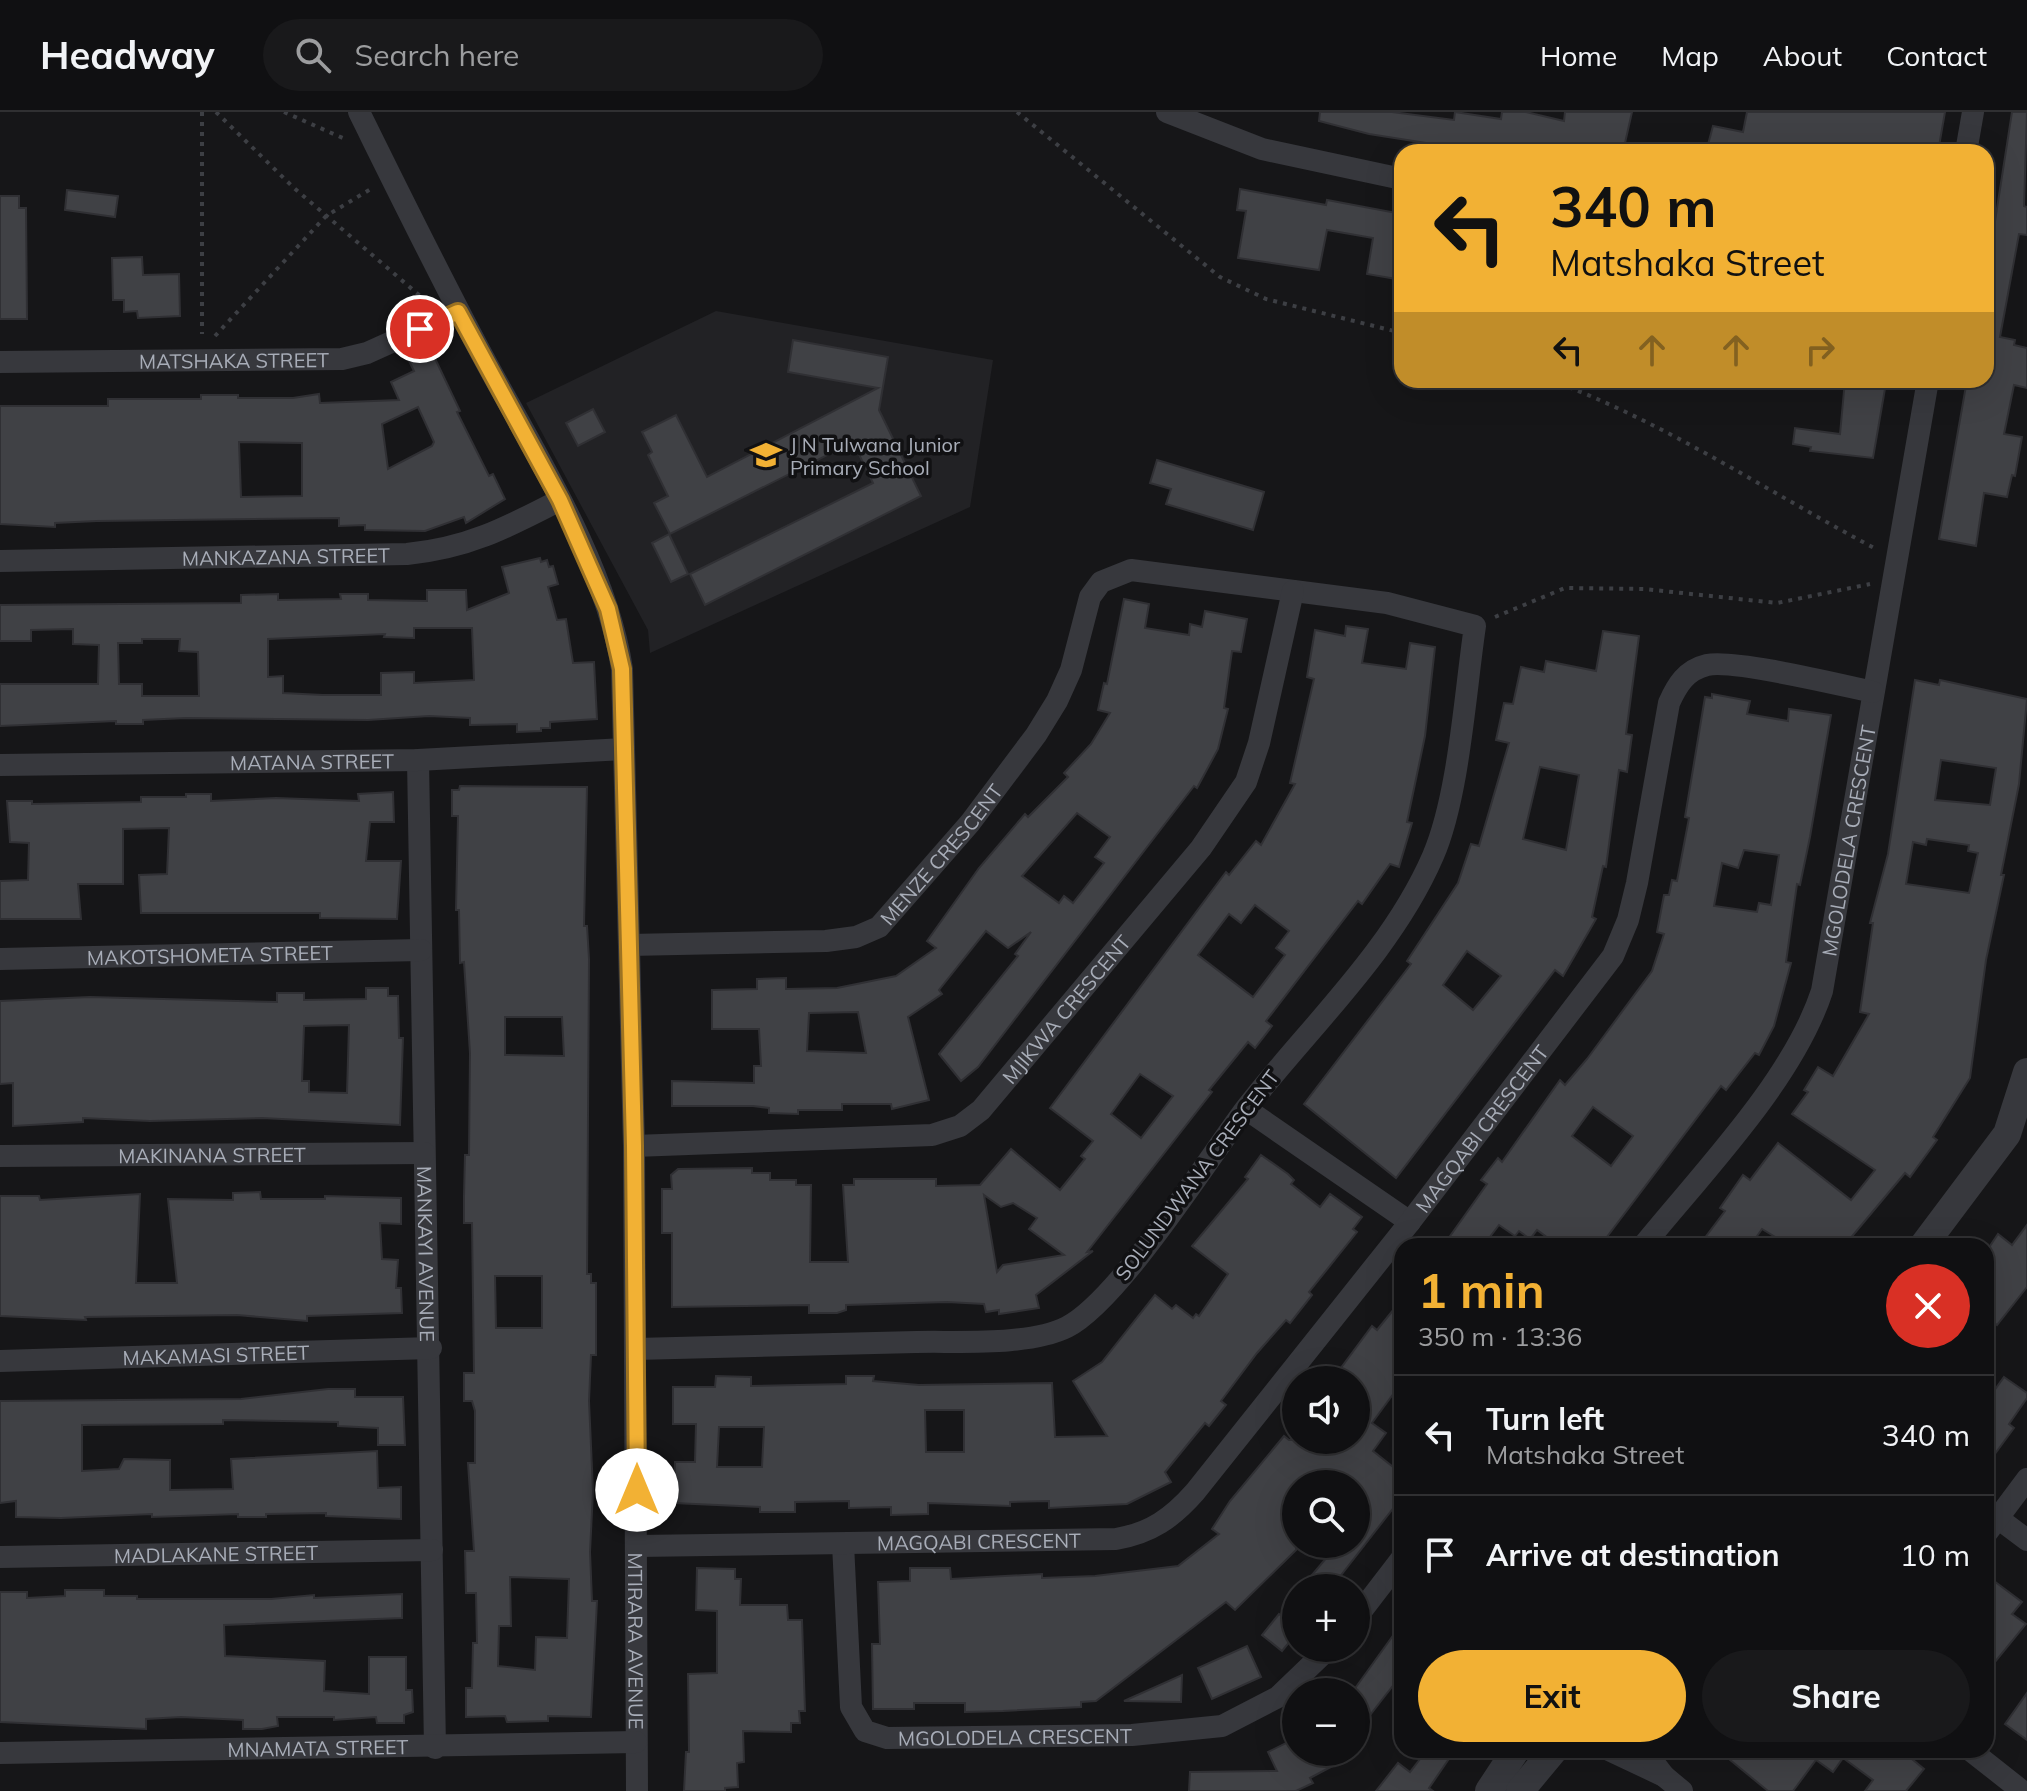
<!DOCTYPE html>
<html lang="en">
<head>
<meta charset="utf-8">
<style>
  :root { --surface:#101012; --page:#19191b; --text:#f1f3f6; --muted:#9c9d9f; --line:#303032; --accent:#f2b134 }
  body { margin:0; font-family:Mulish,sans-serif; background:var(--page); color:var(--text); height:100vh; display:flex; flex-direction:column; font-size:30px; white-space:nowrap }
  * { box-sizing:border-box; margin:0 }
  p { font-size:26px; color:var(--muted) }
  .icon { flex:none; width:44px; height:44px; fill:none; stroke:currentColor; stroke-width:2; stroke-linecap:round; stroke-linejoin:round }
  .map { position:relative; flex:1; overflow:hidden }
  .details { position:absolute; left:1394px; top:1126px; width:600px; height:520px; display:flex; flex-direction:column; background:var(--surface); border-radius:24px; box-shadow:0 8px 32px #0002,0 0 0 2px var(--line) }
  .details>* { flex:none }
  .hud { position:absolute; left:1394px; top:32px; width:600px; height:244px; border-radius:24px; box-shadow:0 8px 32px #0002,0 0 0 2px var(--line); background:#f2b134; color:#111; overflow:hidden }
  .controls { position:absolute; left:1282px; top:1254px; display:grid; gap:16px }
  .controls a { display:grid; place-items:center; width:88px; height:88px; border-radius:50%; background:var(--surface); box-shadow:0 8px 32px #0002,0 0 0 2px var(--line); font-size:40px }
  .pin { position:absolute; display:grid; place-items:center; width:68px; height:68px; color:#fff; margin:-34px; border:4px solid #fff; border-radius:50%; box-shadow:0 2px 8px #0007 }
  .me { position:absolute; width:88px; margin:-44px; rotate:0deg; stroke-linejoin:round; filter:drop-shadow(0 0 6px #0008) }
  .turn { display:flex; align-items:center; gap:28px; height:168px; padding:0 24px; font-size:36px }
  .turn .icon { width:104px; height:104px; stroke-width:2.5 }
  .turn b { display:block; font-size:56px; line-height:68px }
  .lanes { display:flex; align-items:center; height:76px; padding:0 24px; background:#0003; justify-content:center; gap:40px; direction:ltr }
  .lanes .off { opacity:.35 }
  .round { display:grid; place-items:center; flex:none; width:84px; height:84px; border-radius:42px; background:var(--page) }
  .overview { display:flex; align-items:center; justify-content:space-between; height:136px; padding:0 24px }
  h1 { font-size:48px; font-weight:700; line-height:60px; color:var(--accent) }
  .action { display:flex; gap:16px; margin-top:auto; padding:16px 24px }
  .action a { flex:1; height:92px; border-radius:48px; background:var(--accent); color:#111; font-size:32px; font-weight:700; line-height:92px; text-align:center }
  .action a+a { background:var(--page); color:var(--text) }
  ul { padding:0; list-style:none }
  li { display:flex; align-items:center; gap:24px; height:120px; padding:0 24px; border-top:2px solid var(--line) }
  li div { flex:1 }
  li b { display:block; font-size:30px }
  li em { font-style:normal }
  header { display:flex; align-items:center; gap:48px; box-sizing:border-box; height:112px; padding:0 40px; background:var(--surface); border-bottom:2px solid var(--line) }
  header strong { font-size:38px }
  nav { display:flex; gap:44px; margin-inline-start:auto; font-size:28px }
  .search { width:560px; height:72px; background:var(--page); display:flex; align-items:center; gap:20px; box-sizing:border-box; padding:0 28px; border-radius:44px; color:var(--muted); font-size:30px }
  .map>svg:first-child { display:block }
</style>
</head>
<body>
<header>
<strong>Headway</strong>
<div class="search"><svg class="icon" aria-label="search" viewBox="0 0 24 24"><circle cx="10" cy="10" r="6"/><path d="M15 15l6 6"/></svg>Search here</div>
<nav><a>Home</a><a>Map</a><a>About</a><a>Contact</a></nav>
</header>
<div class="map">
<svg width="2027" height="1679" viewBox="0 0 2027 1679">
  <rect width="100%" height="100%" fill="#161618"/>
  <!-- built -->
  <path fill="#222225" d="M716,199L993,248L970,395L650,541L648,518L526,291Z"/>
  <!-- building -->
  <g fill="#404145" stroke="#303034" stroke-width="2" fill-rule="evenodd">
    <path d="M1320,0H1392L1454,8L1455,0L1501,7L1502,0H1526L1564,9L1565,0H1632L1623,40H1483L1369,22L1319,9Z"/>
    <path d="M1747,0H1945L1938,40H1815L1791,34L1790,40H1706L1713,14L1743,20Z"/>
    <path d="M2012,0H2027L2024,94L2027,95V123L2019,122L2000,225L2015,228L2014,233L2027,236V276L2014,273L2004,322L2022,325L2015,364L2012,363L2007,385L1984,381L1976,434L1939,427L1967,268H1986V167Z"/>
    <path d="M1240,77L1326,93L1327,88L1402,102V168L1367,162L1373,126L1327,118L1319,158L1238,146L1246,99L1237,98Z"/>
    <path d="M67,78L118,84L115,105L65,98Z"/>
    <path d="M0,84H19V96H26L27,207H0Z"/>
    <path d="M142,145L143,163L179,162L180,204L138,206L137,199L124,200V188H113L112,146Z"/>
    <path d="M793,228L888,245L879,298L921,384L705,493L690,462L873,371L853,330L670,422L654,391L668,384L648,343L652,340L642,320L676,303L707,365L878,276L788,260Z"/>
    <path d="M431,238L460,299L457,300L489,364L493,362L505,387L466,411L464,405L425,419L365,418V413L339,414V406L97,409L55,411V415L0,412V294H108V287H201V283H238V286H293L319,282L320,291L399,288L391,270L414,259L409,249ZM418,295L434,330L432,334L388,357L382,312ZM239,330L302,331V384L241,385Z"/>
    <path d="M1845,268L1886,271L1873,346L1810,339L1811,335L1793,332L1795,316L1840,322Z"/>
    <path d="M593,297L605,320L578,334L566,311Z"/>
    <path d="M1157,348L1264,380L1253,418L1166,392L1171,377L1150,371Z"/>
    <path d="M669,422L688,462L671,470L652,431Z"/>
    <path d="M540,446L541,450L547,448L549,455L553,454L558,472L548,475L557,508L566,507L573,551L594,550L597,607L550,610V616H541V619L517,620V612L470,613V606L429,604L368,608L186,606L143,608V612H116V609L0,614V572H98L99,533L73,532V517L31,518V529H0V493L241,491V483L278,482V488L341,487L340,482H368V488L427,489V478H466L467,498L509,481L502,455ZM414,516H472L474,568L414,571V560L381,561V583H323L283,581V564L268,565V527L385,522L384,525L414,526ZM142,527H180L179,539L198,540L199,584H142V572H119L118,531H142Z"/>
    <path d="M1124,487L1149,492L1145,516L1189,523L1190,512L1202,515L1205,499L1247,507L1241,540L1232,539L1224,596L1228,597L1218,637L1197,676L1194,674L978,955L961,969L939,942L1018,844L1015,842L1031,820L1008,836L986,819L939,878L942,882L908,905L929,988L892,997L891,992H842V998H798V1002L769,1001V996L753,994H672V969L754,971V954H761L759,917H712V878L757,877V867L786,866V877L837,876L896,864L936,836L927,829L979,756L1025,702L1028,705L1068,665L1064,661L1091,632L1110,601L1098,598L1104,571L1107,572ZM1077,701L1110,725L1095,745L1104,751L1073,791L1064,784L1059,791L1022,764ZM858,900L866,941L807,939L809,901Z"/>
    <path d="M1346,514L1368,517L1362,551L1406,557L1410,531L1435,535L1425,624L1407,710L1412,711L1399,755L1390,752L1362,792L1358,789L1266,909L1272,914L1255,936L1248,930L1209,978L1212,980L1087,1140L1093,1139L1036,1183L1039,1196L999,1202V1198L986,1200L984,1192L947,1190L846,1193V1198L837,1201H809V1193L672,1195V1121H662V1077H672L671,1063L678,1057L752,1056V1061H770V1068H796V1073H811L810,1150H848L843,1073H854V1067H936V1074L980,1073L1011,1037L1060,1078L1085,1047L1081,1044L1093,1029L1050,996L1226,760L1229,763L1256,729L1261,733L1295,672L1290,671L1314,567L1307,565L1315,518L1345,524ZM1255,793L1289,819L1276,836L1285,843L1253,885L1198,843L1229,802L1241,811ZM1140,962L1173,984L1141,1026L1111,1002ZM984,1083L1001,1095L1013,1091L1037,1106L1029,1117L1064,1143L1003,1153L997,1160Z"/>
    <path d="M1603,519L1639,524L1626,622L1632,623L1627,660L1619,658L1606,755L1603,754L1592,805L1596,807L1563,864L1555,858L1396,1066L1304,992L1411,852L1407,849L1458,771L1471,732L1479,734L1509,631L1496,628L1504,591L1513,592L1521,555L1544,560L1546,549L1596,559ZM1540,655L1579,663L1566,738L1523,727ZM1467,839L1501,864L1473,898L1443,873Z"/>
    <path d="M1915,568L1939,573L1940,568L2027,587L2019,672L2001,763H2004L1986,848L1970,966L1933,1025L1937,1028L1910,1065L1905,1061L1844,1134H1790L1762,1117L1750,1134H1714L1704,1127L1725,1099L1720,1096L1743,1063L1750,1068L1778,1031L1851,1088L1875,1058L1792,1002L1808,980L1804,978L1818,955L1833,964L1869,902L1860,900L1873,811H1870L1888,742ZM1941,648L1996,656L1990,693L1935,688ZM1927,727L1969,733L1968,739L1978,741L1969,781L1906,772L1913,730L1926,733Z"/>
    <path d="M1712,582L1750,589L1747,602L1788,609L1789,597L1831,603L1810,725L1800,773L1797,772L1786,850L1791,851L1774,914L1759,943L1755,941L1726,978L1721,974L1600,1134H1559L1537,1118L1530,1127L1519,1119L1515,1124L1499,1113L1483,1134H1443L1487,1072L1481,1068L1498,1046L1502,1050L1560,968L1565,973L1587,947L1652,859L1664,822L1657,820L1664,783H1669L1672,768L1677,769L1689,706L1685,705L1705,585L1712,586ZM1744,738L1779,743L1771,793L1759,791L1757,800L1714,794L1722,751L1738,756ZM1593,995L1633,1024L1611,1054L1572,1024Z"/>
    <path d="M460,674L587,675L584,814H587L589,847L587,1162H591V1171H596V1243H591L589,1289L593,1379L590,1440L592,1489H597L591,1605L548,1604V1609L507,1610L505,1604L466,1605V1576H472L473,1531H477L476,1481H466L465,1439H474L468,1351H475V1299L472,1289H464V1261H474L472,1111H464V1084L465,1043H469L470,941L464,850L460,851L459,798H456L458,704H452V678H459ZM505,905H562L564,944L505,943ZM495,1164H542V1216H496ZM510,1465L569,1467L567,1526L536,1525L535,1558L498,1554L499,1514H511Z"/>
    <path d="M393,680L394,710H370L366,749H401L397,807L320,806V801H141L139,763L167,762L169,716L123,717V772H78L81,807H0V769L28,768L29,731L10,730L7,689H32V692L141,690V685H186V682H211V689L276,686L359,689L358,682Z"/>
    <path d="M366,876H388V884H398L399,926H403L400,1013L262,1006L150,1009L83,1006V1010L13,1014V971L0,972V889L90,885L277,890V881H304V888L366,887ZM349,913L347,981L309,980V969H302L304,914Z"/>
    <path d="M1261,1043L1288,1062L1294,1068L1291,1072L1320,1095L1330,1082L1362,1105L1353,1117L1357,1120L1309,1180L1312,1183L1290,1211L1286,1208L1257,1241L1221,1289L1226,1293L1209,1314L1205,1311L1165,1360L1171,1370L1127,1392L1049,1396V1389L1010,1390V1394L928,1391V1402L891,1403V1395L849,1396V1389L795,1390V1400H760V1395L674,1391L675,1350H695L696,1312H673V1275H715L716,1264L751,1265V1274L846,1272V1264H874L873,1269L919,1273L1052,1271L1055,1325L1107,1324L1073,1269L1102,1250L1155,1183L1172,1197L1176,1193L1193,1206L1196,1202L1199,1204L1228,1162L1192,1134L1248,1067L1245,1065ZM925,1298H964V1340H926ZM719,1315H764L762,1355H717Z"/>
    <path d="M260,1080L261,1087H325V1084L401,1086V1112L380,1111L382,1147L398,1148L396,1176H401L402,1201L307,1204V1209L237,1203L85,1205L86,1208L0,1204V1084H39L40,1088L140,1082L136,1171H177L168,1087L233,1088V1081Z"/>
    <path d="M2027,1113V1175L1997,1213L1986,1204V1140L1998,1122L2012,1133Z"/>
    <path d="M1402,1187V1270L1372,1311L1386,1321L1373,1339L1402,1362V1385L1331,1476H1301L1338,1432H1356V1372H1296V1438L1235,1498L1226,1490L1096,1589L1081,1590V1595L1003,1599L965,1600V1591H914V1597H873L872,1532H880L878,1470L910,1469V1456H950L951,1467L1042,1462V1466L1095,1464L1178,1454L1219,1422L1212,1417L1230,1389L1284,1324L1289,1328H1356V1268H1332L1372,1214L1377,1218Z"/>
    <path d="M2004,1265L2027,1281V1286L2009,1312L2014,1316L1986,1354V1290Z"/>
    <path d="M328,1277H355V1285H403L405,1333H378V1316L338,1314V1310L223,1308V1312L82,1313V1359L119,1357L124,1347L170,1348V1378L233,1377L231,1347L377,1339L378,1376L401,1375V1407L326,1404V1401L266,1402V1405H238V1402L152,1405V1402L61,1406L16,1405V1389L0,1391V1289L241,1287Z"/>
    <path d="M697,1456L735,1457V1467H741L740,1493H787L788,1508H802L805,1599H799L800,1611H791V1620L743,1619L744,1650L737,1651L738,1675L725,1676V1679H684L686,1640H689L688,1562L717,1561V1499L696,1498Z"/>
    <path d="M1986,1463L2022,1490L2012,1502L2026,1512L1986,1561Z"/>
    <path d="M65,1478H104V1484H137V1487H271L314,1483V1486L402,1482V1506L224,1513L225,1544L325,1549L324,1579L369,1582V1545H406V1578H412L413,1600L404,1603V1611H377L376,1605L334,1608V1605H277L278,1614L262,1617H243V1608L181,1605L146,1607V1617L0,1610V1480H27V1486L65,1484Z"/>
    <path d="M1279,1502L1296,1516V1522L1282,1539L1262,1523Z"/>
    <path d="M1402,1511V1562L1356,1621V1575Z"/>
    <path d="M1247,1534L1261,1565L1212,1587L1198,1556Z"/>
    <path d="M1182,1563L1181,1590L1124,1589Z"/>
    <path d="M2027,1581V1628L2005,1612Z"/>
    <path d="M1296,1626V1640H1359L1310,1666L1313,1671L1296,1679H1189L1190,1660L1277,1659L1268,1640Z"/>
    <path d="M1427,1638H1455L1429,1676L1433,1679H1376L1398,1651L1410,1660Z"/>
    <path d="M1718,1638H1901L1924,1657L1906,1679H1865L1873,1668L1843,1646L1833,1660L1816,1648L1793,1679H1768Z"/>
  </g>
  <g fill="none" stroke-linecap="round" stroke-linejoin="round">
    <!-- path -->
    <g stroke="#3d3f44" stroke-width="4" stroke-dasharray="4 6" stroke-linecap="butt">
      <path d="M202,0V222"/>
      <path d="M216,0L294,76L426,189"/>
      <path d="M284,0L345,27"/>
      <path d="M1017,0L1220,165L1266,187L1402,221"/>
      <path d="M215,224L326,104L374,75"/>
      <path d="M1550,268C1665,310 1768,380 1876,437"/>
      <path d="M1495,505L1565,476L1644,477L1777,491L1870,472"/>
    </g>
    <!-- minor -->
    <g stroke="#37383d" stroke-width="22">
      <path id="s1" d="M359,0C401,85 443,171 488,254C537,344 607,456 622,557L634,1034L637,1679"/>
      <path d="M1167,0L1262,37L1402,67"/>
      <path d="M1966,40L1973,0"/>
      <path id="s2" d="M0,250L342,247L367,241L458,200"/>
      <path id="s3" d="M0,449L407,442C468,436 506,416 560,388"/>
      <path id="s4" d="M418,648L435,1636"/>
      <path id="s5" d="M0,653L418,648L624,637"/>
      <path id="s6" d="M629,833L826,829L856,825L879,815L970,711L1036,623L1057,589L1071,558L1090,485L1101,470L1131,458L1387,491L1475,514C1465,581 1459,684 1433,744C1391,841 1307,917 1244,999C1206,1050 1118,1189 1067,1215C1029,1234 959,1229 916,1230C823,1232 730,1235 636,1237"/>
      <path id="s7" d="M0,847L421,838"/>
      <path d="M1246,997L1410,1110"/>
      <path id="s8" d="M634,1034L932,1023L960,1014L981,998L1201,736L1246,670L1259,631L1293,479"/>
      <path id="s9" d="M0,1044L424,1041"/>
      <path id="s10" d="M1643,1134C1703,1060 1793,968 1822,879L1928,268"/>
      <path id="s11" d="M0,1249L431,1236"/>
      <path d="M1999,1407L2027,1428"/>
      <path d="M1986,1422L2027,1367"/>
      <path id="s12" d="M843,1432L851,1595L865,1619L887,1626L1132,1623L1222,1614L1278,1585L1329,1536"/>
      <path id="s13" d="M637,1434L1116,1427C1151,1421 1172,1406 1195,1380L1410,1110L1613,844L1628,808L1637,771L1669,591C1677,573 1686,558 1707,553C1734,547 1840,573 1873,580"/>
      <path id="s14" d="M0,1445L432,1438"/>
      <path d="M1356,1506L1402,1446"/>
      <path d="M1609,1638L1664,1664"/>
      <path d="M1644,1638L1664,1664L1682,1679"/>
      <path d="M1970,1638L2022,1679"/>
      <path id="s15" d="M0,1641L636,1630"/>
    </g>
    <!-- tertiary -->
    <g stroke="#37383d" stroke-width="28">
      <path d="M1923,1134L2007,1022L2027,960"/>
      <path d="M1489,1679L1516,1638"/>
      <path d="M1520,1679L1554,1638"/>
    </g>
  </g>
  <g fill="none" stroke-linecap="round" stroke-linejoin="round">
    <defs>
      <path id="route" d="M420,217L458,200L560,388L608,497L622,557L634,1034L637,1378"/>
    </defs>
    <!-- route casing -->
    <use href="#route" stroke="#9d7322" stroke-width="20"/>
    <!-- route -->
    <use href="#route" stroke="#f2b134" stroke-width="14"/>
  </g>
  <!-- icons -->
  <defs>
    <symbol id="school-bare" viewBox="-9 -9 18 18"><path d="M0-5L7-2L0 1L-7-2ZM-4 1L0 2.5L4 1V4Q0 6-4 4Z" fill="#f2b134" stroke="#111113" stroke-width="2.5" paint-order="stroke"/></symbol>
  </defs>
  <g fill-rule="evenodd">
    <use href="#school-bare" x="744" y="321" width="44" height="44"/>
  </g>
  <g text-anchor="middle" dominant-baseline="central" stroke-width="7" stroke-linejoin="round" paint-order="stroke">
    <!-- street labels -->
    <g font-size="20" fill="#a8adb8" stroke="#111113">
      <text stroke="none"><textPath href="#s2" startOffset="234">MATSHAKA STREET</textPath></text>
      <text stroke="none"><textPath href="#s3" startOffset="286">MANKAZANA STREET</textPath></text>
      <text stroke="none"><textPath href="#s5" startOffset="312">MATANA STREET</textPath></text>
      <text stroke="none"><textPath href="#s10" startOffset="466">MGOLODELA CRESCENT</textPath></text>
      <text stroke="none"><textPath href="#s6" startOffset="348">MENZE CRESCENT</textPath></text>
      <text stroke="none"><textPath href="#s7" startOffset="210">MAKOTSHOMETA STREET</textPath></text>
      <text stroke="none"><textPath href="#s8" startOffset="486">MJIKWA CRESCENT</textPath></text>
      <text stroke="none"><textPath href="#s13" startOffset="1036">MAGQABI CRESCENT</textPath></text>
      <text stroke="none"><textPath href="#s9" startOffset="212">MAKINANA STREET</textPath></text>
      <text transform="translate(1197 1063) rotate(-53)">SOLUNDWANA CRESCENT</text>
      <text stroke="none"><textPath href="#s4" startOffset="494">MANKAYI AVENUE</textPath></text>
      <text stroke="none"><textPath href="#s11" startOffset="216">MAKAMASI STREET</textPath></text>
      <text stroke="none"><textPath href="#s13" startOffset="342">MAGQABI CRESCENT</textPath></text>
      <text stroke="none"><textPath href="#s14" startOffset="216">MADLAKANE STREET</textPath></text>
      <text stroke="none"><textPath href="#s1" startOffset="1590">MTIRARA AVENUE</textPath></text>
      <text stroke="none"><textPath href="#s12" startOffset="342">MGOLODELA CRESCENT</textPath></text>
      <text stroke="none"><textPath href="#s15" startOffset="318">MNAMATA STREET</textPath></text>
    </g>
    <!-- poi labels -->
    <g font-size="20" fill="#a8adb8" stroke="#111113" text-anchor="start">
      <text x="790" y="332">J N Tulwana Junior<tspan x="790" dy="23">Primary School</tspan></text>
    </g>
  </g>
</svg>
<div class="controls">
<a><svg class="icon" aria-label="sound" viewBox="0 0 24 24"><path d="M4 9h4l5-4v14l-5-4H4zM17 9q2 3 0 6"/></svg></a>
<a><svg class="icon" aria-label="search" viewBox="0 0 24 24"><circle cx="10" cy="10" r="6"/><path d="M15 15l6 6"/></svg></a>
<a>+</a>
<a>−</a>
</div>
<div class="pin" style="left:420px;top:217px;background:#d93025"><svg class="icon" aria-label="arrive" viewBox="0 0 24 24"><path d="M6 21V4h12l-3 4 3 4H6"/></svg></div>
<svg class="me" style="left:637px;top:1378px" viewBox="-20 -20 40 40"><circle r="19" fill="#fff"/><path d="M0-13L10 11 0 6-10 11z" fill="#f2b134"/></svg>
<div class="hud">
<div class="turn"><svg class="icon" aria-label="left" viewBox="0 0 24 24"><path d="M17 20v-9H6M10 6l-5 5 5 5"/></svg><div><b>340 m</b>Matshaka Street</div></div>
<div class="lanes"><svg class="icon" aria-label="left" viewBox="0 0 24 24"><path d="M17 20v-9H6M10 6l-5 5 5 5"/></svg><svg class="icon off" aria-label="ahead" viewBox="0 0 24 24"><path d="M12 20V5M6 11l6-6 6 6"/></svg><svg class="icon off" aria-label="ahead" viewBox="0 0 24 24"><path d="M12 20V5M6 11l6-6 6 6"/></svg><svg class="icon off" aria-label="right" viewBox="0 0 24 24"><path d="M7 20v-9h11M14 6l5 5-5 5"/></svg></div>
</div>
<section class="details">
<div class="overview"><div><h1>1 min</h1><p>350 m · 13:36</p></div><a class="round" style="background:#d93025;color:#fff"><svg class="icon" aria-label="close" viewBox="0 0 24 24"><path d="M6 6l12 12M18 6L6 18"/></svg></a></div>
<ul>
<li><svg class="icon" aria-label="left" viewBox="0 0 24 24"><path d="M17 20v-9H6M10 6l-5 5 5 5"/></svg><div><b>Turn left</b><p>Matshaka Street</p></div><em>340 m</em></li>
<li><svg class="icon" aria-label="arrive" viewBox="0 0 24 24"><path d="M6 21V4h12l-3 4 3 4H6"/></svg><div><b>Arrive at destination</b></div><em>10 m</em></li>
</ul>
<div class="action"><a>Exit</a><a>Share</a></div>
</section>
</div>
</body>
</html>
